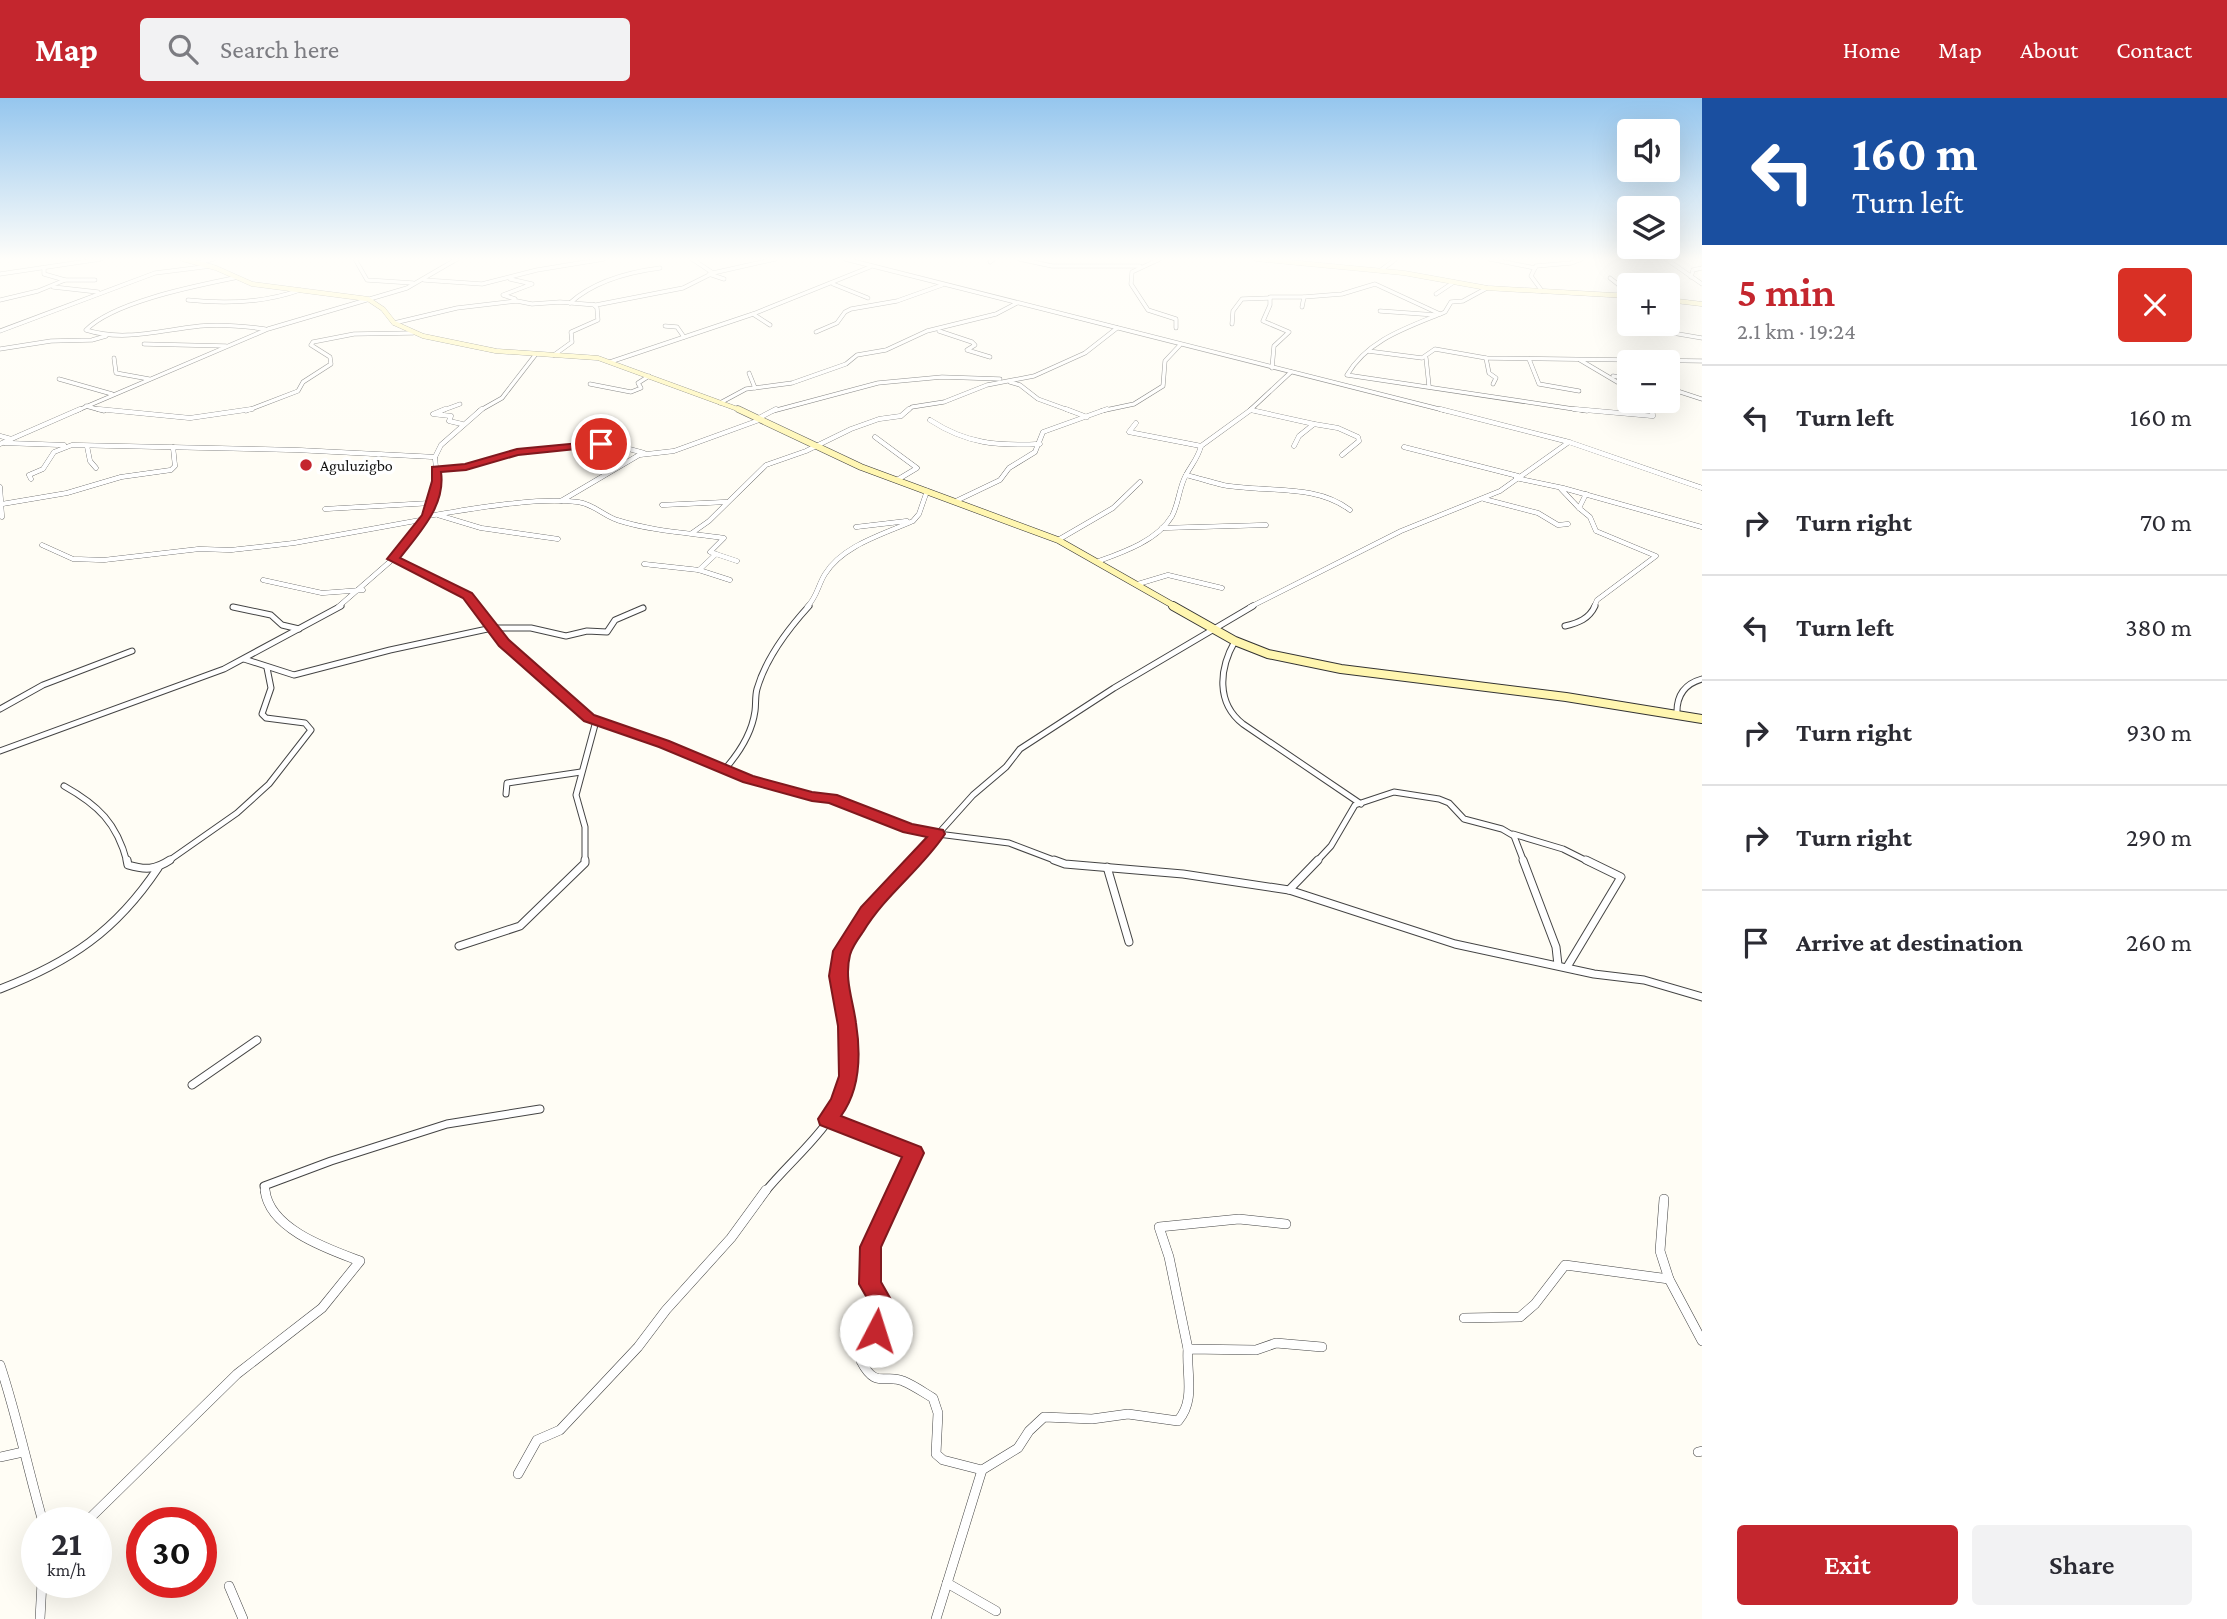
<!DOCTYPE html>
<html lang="en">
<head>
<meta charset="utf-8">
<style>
  :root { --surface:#fff; --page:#f2f2f3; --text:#2b2b33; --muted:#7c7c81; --line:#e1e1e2; --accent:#c4262e }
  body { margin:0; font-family:"Crimson Pro",serif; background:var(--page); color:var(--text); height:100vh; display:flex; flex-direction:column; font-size:26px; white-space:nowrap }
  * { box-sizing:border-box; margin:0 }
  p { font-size:23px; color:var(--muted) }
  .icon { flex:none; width:38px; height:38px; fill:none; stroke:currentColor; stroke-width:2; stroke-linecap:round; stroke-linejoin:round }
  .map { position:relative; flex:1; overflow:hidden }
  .panel { display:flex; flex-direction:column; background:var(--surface); width:525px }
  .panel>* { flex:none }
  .top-card { background:#1a4fa0; color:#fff; overflow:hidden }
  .tools { position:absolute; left:1617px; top:21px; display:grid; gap:14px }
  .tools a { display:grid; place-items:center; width:63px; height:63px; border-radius:7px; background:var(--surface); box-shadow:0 7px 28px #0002; font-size:35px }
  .speed { position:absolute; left:21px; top:1409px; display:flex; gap:14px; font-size:35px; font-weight:700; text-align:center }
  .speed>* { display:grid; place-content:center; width:91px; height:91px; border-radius:50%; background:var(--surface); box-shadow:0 7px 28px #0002; line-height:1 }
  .speed small { font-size:18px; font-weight:400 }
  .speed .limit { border:10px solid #d22; background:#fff; color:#111 }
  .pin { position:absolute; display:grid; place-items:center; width:60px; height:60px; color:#fff; margin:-30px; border:4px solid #fff; border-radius:50%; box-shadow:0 2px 7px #0007 }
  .me { position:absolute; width:77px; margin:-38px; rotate:5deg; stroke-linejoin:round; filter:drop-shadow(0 0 5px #0008) }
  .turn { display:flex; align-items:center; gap:24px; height:147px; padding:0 35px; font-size:32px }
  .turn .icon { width:91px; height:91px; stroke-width:2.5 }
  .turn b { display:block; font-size:49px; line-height:60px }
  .round { display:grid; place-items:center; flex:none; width:74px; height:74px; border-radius:7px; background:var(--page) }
  .headline { display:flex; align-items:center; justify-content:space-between; height:119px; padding:0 35px }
  h1 { font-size:42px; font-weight:600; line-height:52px; color:var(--accent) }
  .button { display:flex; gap:14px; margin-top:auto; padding:14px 35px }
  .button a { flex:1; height:80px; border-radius:7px; background:var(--accent); color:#fff; font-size:28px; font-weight:600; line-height:80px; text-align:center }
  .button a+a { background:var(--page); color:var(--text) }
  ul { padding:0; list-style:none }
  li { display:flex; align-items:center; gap:21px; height:105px; padding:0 35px; border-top:2px solid var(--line) }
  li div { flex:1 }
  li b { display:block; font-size:26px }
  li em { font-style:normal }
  header { display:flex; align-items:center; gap:42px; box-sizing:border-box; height:98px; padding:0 35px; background:var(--accent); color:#fff }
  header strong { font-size:33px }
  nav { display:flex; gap:38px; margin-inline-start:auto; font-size:24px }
  .search { width:490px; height:63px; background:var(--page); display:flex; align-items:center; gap:18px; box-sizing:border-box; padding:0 24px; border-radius:7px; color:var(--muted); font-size:26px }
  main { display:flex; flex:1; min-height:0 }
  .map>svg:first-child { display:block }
</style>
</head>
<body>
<header>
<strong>Map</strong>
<div class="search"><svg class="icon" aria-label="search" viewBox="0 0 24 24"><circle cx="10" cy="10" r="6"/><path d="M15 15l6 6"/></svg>Search here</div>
<nav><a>Home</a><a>Map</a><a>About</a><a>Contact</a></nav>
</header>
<main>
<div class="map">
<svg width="1702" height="1521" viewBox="0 0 1702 1521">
  <rect width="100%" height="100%" fill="#fffdf5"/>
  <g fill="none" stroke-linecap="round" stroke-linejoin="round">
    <defs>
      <g id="minor-far4">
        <path d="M355,161L367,182L413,185"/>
        <path d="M692,161L713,175"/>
        <path d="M845,161L1447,313"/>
        <path d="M1019,161L1052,168H1140"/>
        <path d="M1160,161L1132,174L1131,186L1148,212L1176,221V230"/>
        <path d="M1490,161L1535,170"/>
        <path d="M1666,161L1702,186"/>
        <path d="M990,164L994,161"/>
        <path d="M197,165L214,161"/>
        <path d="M44,170V176L65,182H95"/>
        <path d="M1381,172L1396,161"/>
        <path d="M0,176L101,161"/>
        <path d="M709,176L724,181"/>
        <path d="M1691,179L1693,172L1702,170"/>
        <path d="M234,180C195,188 113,204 86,232C124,244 161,232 200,228C221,226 243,228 265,231"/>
        <path d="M1610,180L1629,195"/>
        <path d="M510,181L532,186L503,197L515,201"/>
        <path d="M424,182L482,186L537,172L604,161"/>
        <path d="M833,186L868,200"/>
        <path d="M53,189L98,194"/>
        <path d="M1487,190L1463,203L1451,204L1445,214C1409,229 1368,241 1347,277L1587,313"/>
        <path d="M1542,193L1531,178L1536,168L1571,165L1582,161"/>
        <path d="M1436,196L1454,184"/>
        <path d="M0,202L38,193L65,182"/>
        <path d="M188,202C226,206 264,205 300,192"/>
        <path d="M570,205C593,184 629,174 660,170"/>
        <path d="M1302,209L1304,199L1342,196L1375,186L1440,216"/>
        <path d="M1629,211L1622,222L1626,227L1702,240"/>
        <path d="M1380,213L1436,217"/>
        <path d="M753,216L770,227"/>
        <path d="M394,225L457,210L517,203L532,206L560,204L596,207L683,190L713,175L775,161"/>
        <path d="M1232,226L1233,213L1242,201L1270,200"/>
        <path d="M665,228L677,229L684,239"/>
        <path d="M0,233L155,175L211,168"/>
        <path d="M939,233L972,244L975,247L967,252L990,259"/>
        <path d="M816,234L837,225L845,214L851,211L897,203L942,187"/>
        <path d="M144,246L226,248"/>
        <path d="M0,251L51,243L92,242L106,238"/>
        <path d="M1368,253L1422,260L1435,251L1486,260L1702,263"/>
        <path d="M554,257L572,244L571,234L598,222L597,210L594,207"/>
        <path d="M114,260L116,275L149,281"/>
        <path d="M1426,260L1429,288"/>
        <path d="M1486,260L1489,275L1496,280L1493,286"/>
        <path d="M1529,261L1539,286L1579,293"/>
        <path d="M1580,262L1629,291"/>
        <path d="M610,264L753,216L870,169"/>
        <path d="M1272,270L1274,248L1289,234L1263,223L1270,207V199H1304"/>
        <path d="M749,275L755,290"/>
        <path d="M1613,278L1629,281"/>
        <path d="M59,281L112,296"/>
        <path d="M1010,284L1020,287L1038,301L1071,313"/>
        <path d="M590,286L631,294L641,290L638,285L649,278"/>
        <path d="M1668,290L1702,301"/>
        <path d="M1644,303L1654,313"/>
        <path d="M720,305L746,291L792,285L846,266L857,257L886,252L927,233L996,216L1017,205"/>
        <path d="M86,308L104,313"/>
        <path d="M1251,312L1256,313"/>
        <path d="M76,313L268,231L407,190L457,161"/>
        <path d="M246,313L298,293L303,284L331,266L330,259L311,247L313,244L354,236L413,235"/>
        <path d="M441,313L460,306"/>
        <path d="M479,313L502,300L536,256"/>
        <path d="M773,313L878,285L942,279L1000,281"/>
        <path d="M907,313L912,309L944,304L987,287L1034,278L1085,255L1117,230"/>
        <path d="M1101,313L1134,306L1163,288L1165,263L1180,247"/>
        <path d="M1249,313L1291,274"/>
      </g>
      <g id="minor-far3">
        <path d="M98,311L190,320L252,311"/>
        <path d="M445,311L433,316L451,318L449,323L462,326"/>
        <path d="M1066,311L1087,319"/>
        <path d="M1440,311L1569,344L1702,390"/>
        <path d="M1574,311L1653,318L1652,311"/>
        <path d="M1251,312L1314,326L1299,338L1294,348"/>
        <path d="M759,320L776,311"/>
        <path d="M930,322C967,346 997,348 1040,346"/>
        <path d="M1136,325L1129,334L1201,348"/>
        <path d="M1314,326L1338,330L1358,339L1359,343L1342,357"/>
        <path d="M0,338L11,341"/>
        <path d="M875,339L917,370L897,382"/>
        <path d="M5,345L64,347"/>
        <path d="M0,346L80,311"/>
        <path d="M87,348L90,363L96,370"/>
        <path d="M1404,349L1518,378"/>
        <path d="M436,371L466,369L517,354L607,345L644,355"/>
        <path d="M1186,377C1198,380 1211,384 1223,387C1265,395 1315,385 1350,412"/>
        <path d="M1516,380L1563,390L1702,429"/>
        <path d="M31,381L29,377L43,371L54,354L72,347L297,352L435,359"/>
        <path d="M0,389L2,419"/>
        <path d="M1561,391L1579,410"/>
        <path d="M1586,396L1579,410L1590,419L1596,433L1656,458L1597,502L1594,509"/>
        <path d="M1484,401L1538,415L1558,427L1568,426"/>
        <path d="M561,403L639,357L674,353L762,321"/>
        <path d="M956,403L1000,382L1009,370L1035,354L1043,334L1107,311"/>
        <path d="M2,406L67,395L121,379L171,372L175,368L173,349"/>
        <path d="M662,407L726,404"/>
        <path d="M325,411L431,405"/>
        <path d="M438,417L481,430L558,441"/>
        <path d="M427,418C474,411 531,399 578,404C593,406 603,417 617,422C651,433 689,435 724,440L710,454L737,463"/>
        <path d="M856,429L907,423"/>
        <path d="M1162,430L1266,427"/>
        <path d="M692,435L709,423L766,367L806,353L851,331L879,321L901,318L909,311"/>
        <path d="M1058,442L1113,410L1140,384"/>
        <path d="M42,447L73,461L104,462L199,451L231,452L294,445L426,421"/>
        <path d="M1099,463C1124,454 1158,442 1172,418C1179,405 1179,389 1186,377C1192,366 1198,360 1201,348L1252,311"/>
        <path d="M644,466L699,472L730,482"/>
        <path d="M699,472L716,456"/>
        <path d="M263,482L322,495L363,492"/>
        <path d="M1138,486L1168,477L1222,490"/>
        <path d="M338,509L393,461"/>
        <path d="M477,509L468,497L393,461L427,418L437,383L435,359L441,347L482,311"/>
        <path d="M807,509C817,499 818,487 825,476C843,447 884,436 913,423L919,416L927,393"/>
        <path d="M1250,509L1401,433L1500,393L1569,344"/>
      </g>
      <g id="minor-far2">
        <path d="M476,508L504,545L589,620L650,641L748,681L812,699L832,700L908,730L938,736L973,697L1006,669L1020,651L1114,590L1253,508"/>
        <path d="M233,509L271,517L282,527L299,531"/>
        <path d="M1565,528C1578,525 1589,521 1595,508"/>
        <path d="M1235,543C1219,571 1216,605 1243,626L1361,706"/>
        <path d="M244,561L294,577L390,552L492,530H531L566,538L587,533L607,534L615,522L643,510"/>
        <path d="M0,611L43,587L132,553"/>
        <path d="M1677,617C1676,598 1684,586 1702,581"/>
        <path d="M0,653L224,571L341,508"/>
        <path d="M725,671C739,655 752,635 755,613C756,606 755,598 757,591C766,560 788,531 809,508"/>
        <path d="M64,688C98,707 117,725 127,764"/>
        <path d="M506,696L507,685L581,674"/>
        <path d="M1513,736L1563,751L1589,764"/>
        <path d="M167,764L237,715L269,686L311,632L305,625L266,620L262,616L271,590L267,570"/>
        <path d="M585,764V729L576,697L596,623"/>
        <path d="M915,764L938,736L1009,745L1059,764"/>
        <path d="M1316,764L1331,748L1355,707L1394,694L1439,701L1449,705L1464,721L1502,731L1514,738L1524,764"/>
      </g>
      <g id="minor-far1">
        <path d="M127,762L128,767C145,772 155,772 170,762"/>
        <path d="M1054,762L1065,766L1183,776L1289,792L1455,846L1594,876L1644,882L1702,899"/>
        <path d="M1523,762L1556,849L1558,867"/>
        <path d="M1107,769L1129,844"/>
        <path d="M1289,792L1318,762"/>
        <path d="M459,848L520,828L585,765V762"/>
        <path d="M1567,869L1621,779L1586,762"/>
        <path d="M0,891C70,864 116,833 158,770"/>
        <path d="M192,987L257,942"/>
        <path d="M827,1021L914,1055L896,1094"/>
        <path d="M265,1094L264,1088L331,1063L447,1026L540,1011"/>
        <path d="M765,1094C794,1058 839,1026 849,978C853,956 846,932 843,910C840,892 834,869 842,852C857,817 889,786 917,762"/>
      </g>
      <g id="minor">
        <path d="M897,1092L871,1149L870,1186L882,1205V1218L861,1263C876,1292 885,1275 903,1283C913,1287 923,1294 933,1300L938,1315L936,1356L943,1362L982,1372L1018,1350L1029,1333L1044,1319L1092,1321L1128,1316L1178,1323C1196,1302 1186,1276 1188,1251L1256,1252L1276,1245L1322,1249"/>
        <path d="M1664,1101L1660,1153L1669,1181L1702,1243"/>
        <path d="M1464,1220L1520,1219L1535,1206L1565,1167L1669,1181"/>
        <path d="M1188,1251L1169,1159L1159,1129L1239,1121L1286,1126"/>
        <path d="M0,1267C17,1318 28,1372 43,1424"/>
        <path d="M1698,1354L1702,1353"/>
        <path d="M0,1359L23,1354"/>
        <path d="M518,1376L537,1342L560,1332L638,1249L666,1212L731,1140L766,1092"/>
        <path d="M86,1424L237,1276L322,1210L360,1163C328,1151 269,1131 265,1092"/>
        <path d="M947,1485L996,1513"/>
        <path d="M229,1488L243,1521"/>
        <path d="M40,1521L42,1484"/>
        <path d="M936,1521L982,1372"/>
      </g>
      <g id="secondary-far2">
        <path d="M183,161L216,170L252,186L368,201L383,211L394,225L423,238L496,253L598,260L743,313"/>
        <path d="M1257,161L1404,175L1487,190L1629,198"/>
        <path d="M1668,202L1702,206"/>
      </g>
      <path id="secondary-far1" d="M738,311L861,369L1058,442L1176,509"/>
      <path id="secondary" d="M1173,508L1235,543L1268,556L1341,571L1566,599L1702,621"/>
    </defs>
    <!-- minor-far4 casing -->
    <use href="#minor-far4" stroke="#444" stroke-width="4.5"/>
    <!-- minor-far3 casing -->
    <use href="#minor-far3" stroke="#444" stroke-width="5"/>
    <!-- minor-far2 casing -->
    <use href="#minor-far2" stroke="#444" stroke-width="7"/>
    <!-- minor-far1 casing -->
    <use href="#minor-far1" stroke="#444" stroke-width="9"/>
    <!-- minor casing -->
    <use href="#minor" stroke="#444" stroke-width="10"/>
    <!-- secondary-far2 casing -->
    <use href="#secondary-far2" stroke="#333" stroke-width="5"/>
    <!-- secondary-far1 casing -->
    <use href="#secondary-far1" stroke="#333" stroke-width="7"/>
    <!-- secondary casing -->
    <use href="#secondary" stroke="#333" stroke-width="10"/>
    <!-- minor-far4 -->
    <use href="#minor-far4" stroke="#fff" stroke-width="3.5"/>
    <!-- minor-far3 -->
    <use href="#minor-far3" stroke="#fff" stroke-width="4.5"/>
    <!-- minor-far2 -->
    <use href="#minor-far2" stroke="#fff" stroke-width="5"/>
    <!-- minor-far1 -->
    <use href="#minor-far1" stroke="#fff" stroke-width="7"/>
    <!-- minor -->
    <use href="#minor" stroke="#fff" stroke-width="9"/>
    <!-- secondary-far2 -->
    <use href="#secondary-far2" stroke="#fff6b0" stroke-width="4.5"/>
    <!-- secondary-far1 -->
    <use href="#secondary-far1" stroke="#fff6b0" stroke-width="6"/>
    <!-- secondary -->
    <use href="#secondary" stroke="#fff6b0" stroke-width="8"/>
  </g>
  <!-- sky -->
  <linearGradient id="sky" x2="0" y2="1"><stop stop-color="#95c6ee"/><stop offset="0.43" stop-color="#fffefa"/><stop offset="1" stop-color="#fffefa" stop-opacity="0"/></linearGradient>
  <rect width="1702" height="374" fill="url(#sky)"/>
  <!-- route -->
  <path fill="#c4262e" stroke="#7f191e" stroke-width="2" d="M601,343L606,346L605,348L518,357L466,372L441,374C446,408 419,435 400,460L472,495L509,542L594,617L669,643L753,678L812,694L837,697L912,726L943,732L945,736C921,772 885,797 863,834C858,841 852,849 850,857C844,881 853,902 856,925C861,957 860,992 841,1018L921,1049L924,1055L881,1149V1184L893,1205L894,1218L884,1241L876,1244L868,1241L865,1233L871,1218V1207L859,1186L860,1149L902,1059L820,1027L818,1021L831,1001L839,978L838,928L829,878L833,853L861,809L927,739L903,734L829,705L812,703L743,684L659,649L584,623L499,548L463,500L387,461L422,417L432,383V369L465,366L517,351Z"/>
  <!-- markers -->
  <circle fill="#c4262e" stroke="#fff" stroke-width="2.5" cx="306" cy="367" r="7"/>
  <g text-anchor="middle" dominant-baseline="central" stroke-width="7" stroke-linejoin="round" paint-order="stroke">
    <!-- far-poi labels -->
    <g font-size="16" fill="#111" stroke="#fff" text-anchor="start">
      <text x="320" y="367">Aguluzigbo</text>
    </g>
  </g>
</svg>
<div class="tools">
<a><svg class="icon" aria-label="sound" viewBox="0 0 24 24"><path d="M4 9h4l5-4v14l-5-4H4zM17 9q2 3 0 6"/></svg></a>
<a><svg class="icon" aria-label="layers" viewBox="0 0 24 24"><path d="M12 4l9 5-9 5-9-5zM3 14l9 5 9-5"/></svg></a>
<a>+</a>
<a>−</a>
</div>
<div class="speed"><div>21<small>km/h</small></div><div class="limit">30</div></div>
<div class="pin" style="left:601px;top:346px;background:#d93025"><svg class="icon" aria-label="arrive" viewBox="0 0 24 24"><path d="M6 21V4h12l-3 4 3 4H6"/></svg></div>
<svg class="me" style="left:876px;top:1233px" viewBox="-20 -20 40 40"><circle r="19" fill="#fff"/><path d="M0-13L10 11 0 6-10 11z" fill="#c4262e"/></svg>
</div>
<section class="panel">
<div class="top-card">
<div class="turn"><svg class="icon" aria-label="left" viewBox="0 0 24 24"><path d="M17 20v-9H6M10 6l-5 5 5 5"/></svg><div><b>160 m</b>Turn left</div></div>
</div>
<div class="headline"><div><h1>5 min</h1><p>2.1 km · 19:24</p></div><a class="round" style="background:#d93025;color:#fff"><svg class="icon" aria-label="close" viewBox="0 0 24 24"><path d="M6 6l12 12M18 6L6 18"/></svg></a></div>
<ul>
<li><svg class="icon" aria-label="left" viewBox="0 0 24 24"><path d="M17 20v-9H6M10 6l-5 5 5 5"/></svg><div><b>Turn left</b></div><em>160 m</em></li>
<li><svg class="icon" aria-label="right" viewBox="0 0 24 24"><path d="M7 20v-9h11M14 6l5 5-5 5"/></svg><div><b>Turn right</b></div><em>70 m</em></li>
<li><svg class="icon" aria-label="left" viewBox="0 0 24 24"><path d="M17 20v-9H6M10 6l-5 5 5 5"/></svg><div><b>Turn left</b></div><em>380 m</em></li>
<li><svg class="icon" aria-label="right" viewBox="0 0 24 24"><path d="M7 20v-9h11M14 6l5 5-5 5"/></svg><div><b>Turn right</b></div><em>930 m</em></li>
<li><svg class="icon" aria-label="right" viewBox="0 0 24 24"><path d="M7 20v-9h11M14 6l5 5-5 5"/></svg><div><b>Turn right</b></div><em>290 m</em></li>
<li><svg class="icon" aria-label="arrive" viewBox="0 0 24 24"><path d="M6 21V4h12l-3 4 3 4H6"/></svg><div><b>Arrive at destination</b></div><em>260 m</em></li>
</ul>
<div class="button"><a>Exit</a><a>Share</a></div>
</section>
</main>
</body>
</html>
